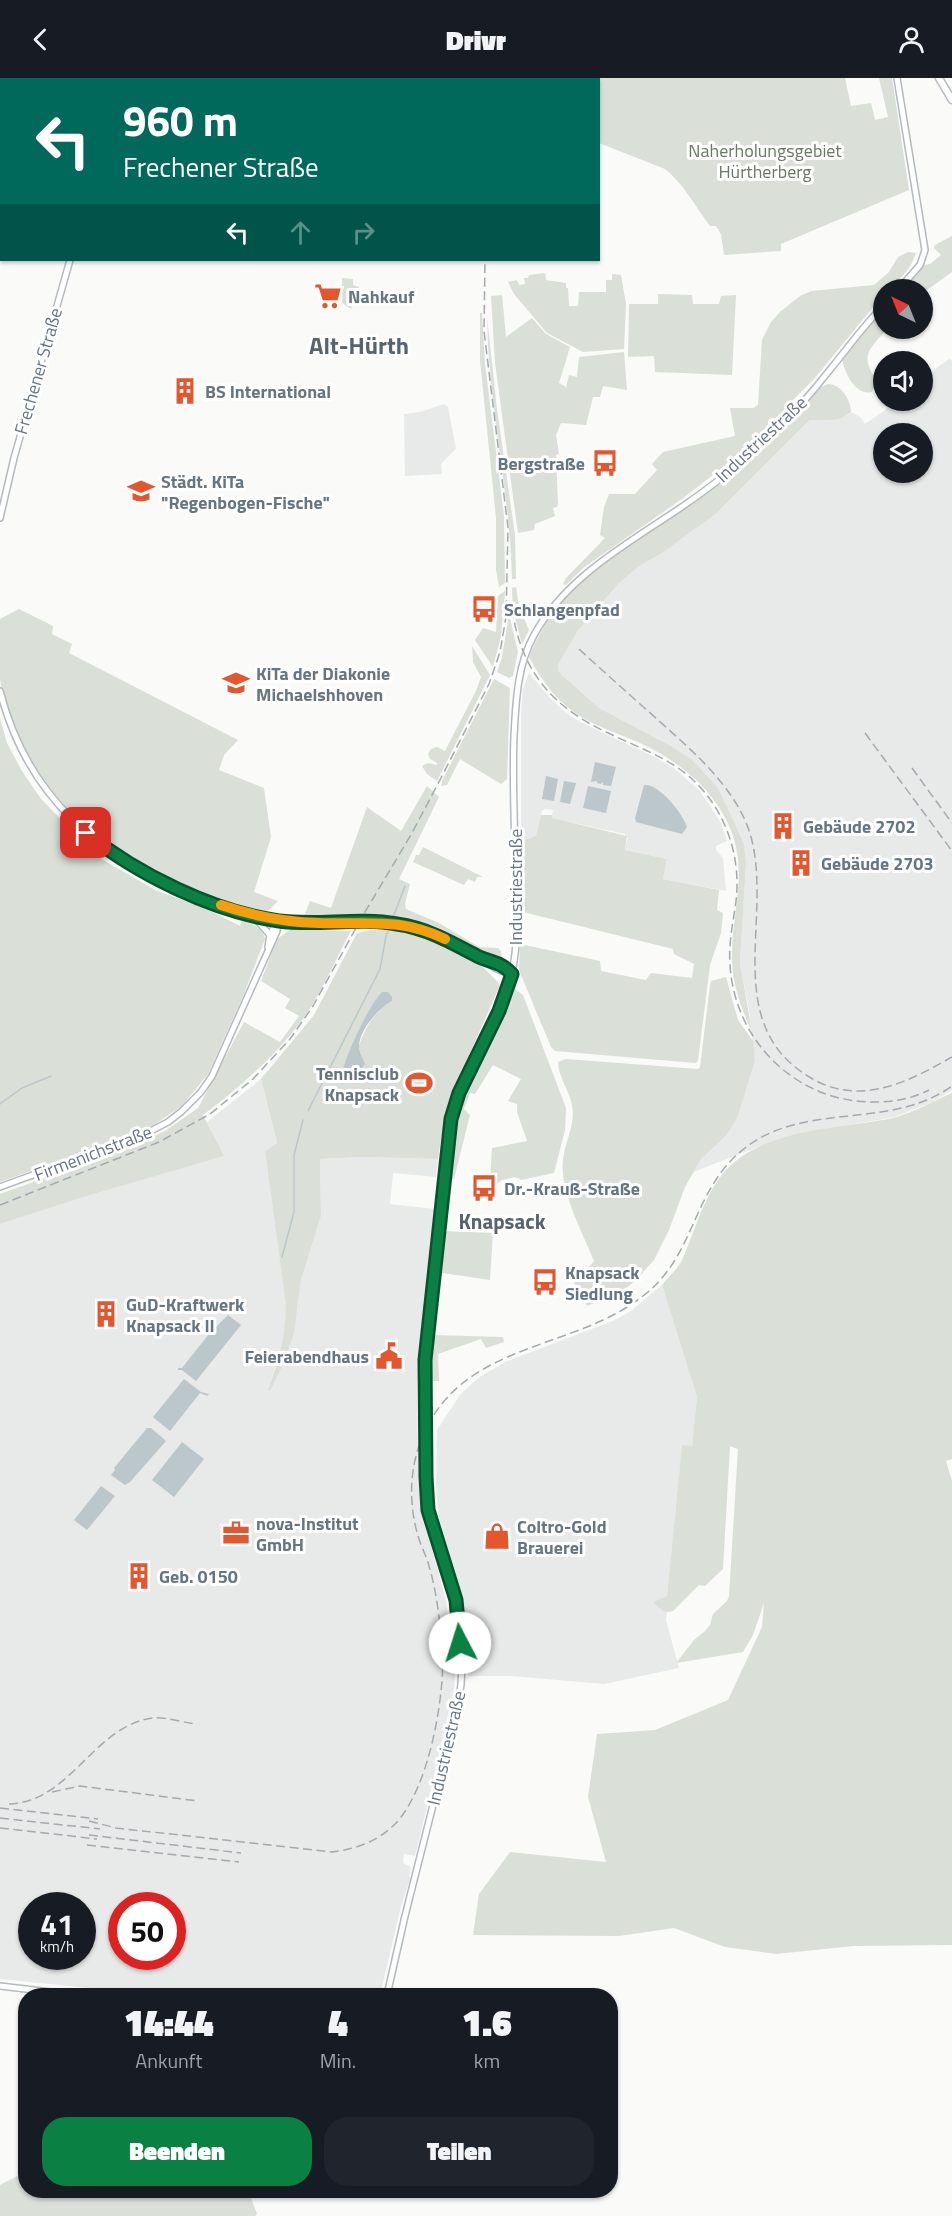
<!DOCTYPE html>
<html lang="de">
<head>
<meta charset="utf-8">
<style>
  :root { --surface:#171b24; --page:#20242c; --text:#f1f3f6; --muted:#9ea1a6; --accent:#0b8043 }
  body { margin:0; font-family:"Titillium Web",sans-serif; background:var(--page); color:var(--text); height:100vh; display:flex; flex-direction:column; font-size:22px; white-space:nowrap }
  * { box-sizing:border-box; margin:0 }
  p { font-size:20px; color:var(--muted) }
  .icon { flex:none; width:33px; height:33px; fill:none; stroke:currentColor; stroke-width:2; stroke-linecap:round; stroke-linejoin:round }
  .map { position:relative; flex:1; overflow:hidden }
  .sheet { position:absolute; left:18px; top:1910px; width:600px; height:210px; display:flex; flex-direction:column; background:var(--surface); border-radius:24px; box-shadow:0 2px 4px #0004 }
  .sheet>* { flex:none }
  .guide { position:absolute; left:0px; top:0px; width:600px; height:183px; box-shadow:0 2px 4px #0004; background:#00695c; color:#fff; overflow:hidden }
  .needle { width:39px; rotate:317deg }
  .tools { position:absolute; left:873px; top:201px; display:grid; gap:12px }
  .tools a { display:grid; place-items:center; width:60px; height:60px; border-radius:50%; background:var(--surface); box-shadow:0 2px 4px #0004; font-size:30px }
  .speed { position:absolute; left:18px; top:1814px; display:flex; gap:12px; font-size:30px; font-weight:700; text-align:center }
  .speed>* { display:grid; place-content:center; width:78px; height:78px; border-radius:50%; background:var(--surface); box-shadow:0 2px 4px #0004; line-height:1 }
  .speed small { font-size:15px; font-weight:400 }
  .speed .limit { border:9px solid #d22; background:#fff; color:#111 }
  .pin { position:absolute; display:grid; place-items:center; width:51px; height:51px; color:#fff; margin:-26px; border-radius:12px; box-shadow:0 3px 9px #0006 }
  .me { position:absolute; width:66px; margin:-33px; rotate:355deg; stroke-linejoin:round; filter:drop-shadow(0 0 4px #0008) }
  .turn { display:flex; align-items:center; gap:21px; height:126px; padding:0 24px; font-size:27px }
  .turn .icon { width:78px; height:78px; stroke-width:2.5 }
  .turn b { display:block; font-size:42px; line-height:51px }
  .lanes { display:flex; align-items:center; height:57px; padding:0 24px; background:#0003; justify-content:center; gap:30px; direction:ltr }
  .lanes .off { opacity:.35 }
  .eta { display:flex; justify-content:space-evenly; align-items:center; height:102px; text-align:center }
  .eta b { font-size:36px; font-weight:800; line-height:42px }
  .action { display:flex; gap:12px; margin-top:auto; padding:12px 24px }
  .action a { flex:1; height:69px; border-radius:24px; background:var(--accent); color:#fff; font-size:24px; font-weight:800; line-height:69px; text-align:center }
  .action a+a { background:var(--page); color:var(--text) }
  header { display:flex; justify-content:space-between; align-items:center; height:78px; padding:0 24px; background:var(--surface); font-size:27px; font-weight:800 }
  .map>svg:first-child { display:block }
</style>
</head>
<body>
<header><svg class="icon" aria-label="back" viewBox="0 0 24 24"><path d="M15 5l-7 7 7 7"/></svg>Drivr<svg class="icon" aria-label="person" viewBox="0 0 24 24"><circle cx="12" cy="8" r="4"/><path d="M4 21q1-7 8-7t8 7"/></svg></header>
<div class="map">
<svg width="952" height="2138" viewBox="0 0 952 2138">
  <rect width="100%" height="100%" fill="#fafaf8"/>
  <!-- built -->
  <g fill="#e8e9e9" fill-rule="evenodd">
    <path d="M949,281L952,282V1012L932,1024L895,1039L813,1053L766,1066L693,1094L701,1081L726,1058L755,982L750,938L740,885L746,785L744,766L691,681L671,668L599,630L562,597L558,592V587L577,554L618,506L638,489L662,475L717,435L810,342L829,343L848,337L851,334L860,339L865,346L898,323L922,322L923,305L928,301L924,295L925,293L928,296ZM884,356H922V394H884Z"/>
    <path d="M444,326L448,329L456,371L441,386L442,396L405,398L404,336L420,334Z"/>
    <path d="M529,595L550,620L565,634L580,644L655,679L675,691L700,713L721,745L727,763L716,768V772L723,780L726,813L663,801L667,781L625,772L628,760L625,756L551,740L553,732L545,731L542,733L536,758L534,761L523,763L521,761V637L523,611Z"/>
    <path d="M261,1001L277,1065L265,1073L286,1228V1250L282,1267L268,1312L297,1233L301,1202L321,1138L320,1081L363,1079L438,1081L436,1099L393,1095L390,1126L435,1131L433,1173L417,1307L418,1389L424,1441L446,1523L455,1597L453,1621L415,1778L404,1776L403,1785L411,1789L409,1799H411L401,1828L380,1917H159L0,1901V1146L87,1118L223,1078L207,1044ZM32,1827H82V1878H32ZM122,1827H172V1878H122Z"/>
    <path d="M662,1207L697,1319L692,1369L682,1368L667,1518L659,1531L667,1534L666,1542L679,1590L604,1606L512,1598H468L459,1510L439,1440L436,1407L437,1352L460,1317L478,1300L505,1284L615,1242L631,1233Z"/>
  </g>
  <!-- green -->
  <g fill="#dadfd7" fill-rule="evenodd">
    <path d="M534,0H845L851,28L871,25L875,42L888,39L879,0H892L909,112L781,166V173L724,177L721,156L716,148H710C695,128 684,106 665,91L599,65L598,2Z"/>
    <path d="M952,158V194L923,215L922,212L903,211L924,187L930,186L941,177L934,170L935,167Z"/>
    <path d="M908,174L916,175C911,191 901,200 889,211L884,212L883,217L814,301L790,325L779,340L745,372L682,421L583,490L566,507L563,506L566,500L605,460L600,457L604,429L609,416H635L657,392L652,386L663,374L735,358L730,330H753L758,327L762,262L771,244L780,234L800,218L811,213L874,207L889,194L898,179Z"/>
    <path d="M545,195L546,202L566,205V210H568L569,228H578L579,214H606V202H612V196L621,197L626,226L624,271L583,274L547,255L514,216L508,204L517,202L519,207L525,206L524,200H528L529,197Z"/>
    <path d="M342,200L353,201V207L359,209L351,231L342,225Z"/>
    <path d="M658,216L692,217L693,226H719L721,218L736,217L732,297L655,294L654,278L628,279L629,226H658Z"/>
    <path d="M502,217L506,259L532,240L546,256L570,269L559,305L566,309L569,297L577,299L579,279L624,274L627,312L603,308L600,319H593L586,347L561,345L556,357L559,376L556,377L558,426L557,429L553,430L555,438L535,446L534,452L518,455L495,285L491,218Z"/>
    <path d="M883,231L884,250L887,251C869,272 859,277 877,303L872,314C855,318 845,295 842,281Z"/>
    <path d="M480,235H482L485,286L504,438L505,505L499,509L496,492V440L480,282Z"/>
    <path d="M487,239L497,331L515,457L516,501H512C510,413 488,327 487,239Z"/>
    <path d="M828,306C841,306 851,322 851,334C840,344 825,343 810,342L717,435L662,475L638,489L618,506L577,554L558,587V592L562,597L599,630L671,668L691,681L718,710L744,766L746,785L740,885L752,954C742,932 733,908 732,884C731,822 756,783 716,725C697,698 671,680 642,666C623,657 602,651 583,640C559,626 542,604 529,579C554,516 600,487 654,451C682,433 710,414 736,393C768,369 794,339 821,309Z"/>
    <path d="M516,509L519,529L529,552L522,566L513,532L512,510Z"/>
    <path d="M505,513L501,558L493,589L475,562L483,550L496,554L498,518Z"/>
    <path d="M19,531L53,548L52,556L72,566L69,575L238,662L224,677L219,692L264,710L271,759L254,814L278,823C274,827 269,833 264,834C252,836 227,825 215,821C128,793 54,738 17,653C10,636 3,618 0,601C0,581 0,561 0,541Z"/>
    <path d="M509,536L518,574L513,598L509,600L497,594L502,579Z"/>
    <path d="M472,568L490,597L437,703L427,696L422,688L428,685L437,687V685L430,681L428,676L431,671L437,669L445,673L476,613L481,599L473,584Z"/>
    <path d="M494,601L510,610L507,701L501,706L460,681L447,707L441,708L443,701Z"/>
    <path d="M0,640L7,665L22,693L41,721L98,779L157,813L205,830L240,848L242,842C253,847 262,849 265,861L244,916L208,996L182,1028L149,1050L0,1104Z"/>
    <path d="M427,708L439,719L399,801L410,806L405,825L406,831L439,845L479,869L498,870L501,873L502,882C474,875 452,858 425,848C388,834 343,840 304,839L310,823L331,830L367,729L401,753Z"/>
    <path d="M541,737H552V740L627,758L625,772L667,781L663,801L719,812L717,832L723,835L721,855L710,887L698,983L695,985L555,973L551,969L519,892L520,866L600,883L601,893L646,902L651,895L692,900L694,886L674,876L673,871L523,834V763L536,758Z"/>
    <path d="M423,769L483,799H477L475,804L468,801L464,807L413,784L416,777H419Z"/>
    <path d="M291,851L351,853C336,880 323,912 305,938C277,977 241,1008 203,1037L224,1078L87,1118L0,1146V1116L130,1069L165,1053L198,1030L244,944L280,964L299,938L285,930L290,921L261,903L277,861Z"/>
    <path d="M371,852C382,852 394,851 404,853C438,859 479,880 500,907L469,977L471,978C452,1011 443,1043 438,1081L363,1079L320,1081L321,1138L301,1202L294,1255L283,1286L270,1313L268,1312C278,1284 286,1258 286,1228L265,1073L277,1065L261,1001L314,937L357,855ZM388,914L392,923C363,941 360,967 349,997L343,992L360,950Z"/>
    <path d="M726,899L738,942L753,963L755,982L737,1040L726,1058L701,1081L685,1109L669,1152L654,1182L635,1203L622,1213L587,1228L570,1197C579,1194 589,1191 594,1183C583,1155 559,1112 563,1082C565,1062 576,1047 572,1027C569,1012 558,998 558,984L566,981L698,991L700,989L710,907L711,903Z"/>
    <path d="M515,911L523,917L566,1030L565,1052L554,1095L521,1102L515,1099L502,1102L498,1105H490L492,1070L527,1063L517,1034V1026L508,1023L521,1001L493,987L475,1016L470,1015L464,1031L470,1037L454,1101L448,1102L454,1043L461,1020Z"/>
    <path d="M952,1015V1381L946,1383L952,1403V1867L854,1868L776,1876L725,1869L674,1850L619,1858L473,1857L479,1816L510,1774L606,1784L588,1719L597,1656L655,1652L728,1622L762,1549L764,1525L753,1557L743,1574L676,1585L694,1562L705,1553L710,1547L713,1536L727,1523L729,1518L738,1371L730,1368L723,1491L705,1508L699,1507L673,1533C664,1536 659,1531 654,1524L667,1518L682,1367L692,1368L697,1319L662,1207C668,1199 678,1191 682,1182C696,1151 703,1118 726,1092C765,1050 840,1051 893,1040C913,1035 933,1023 952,1015Z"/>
    <path d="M443,1153L493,1155L490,1202L442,1195Z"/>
    <path d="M433,1257L503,1259L504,1264L486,1270L481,1261L438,1276L439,1303H428Z"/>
    <path d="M25,2094L26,2112H248L257,2136L255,2138H0V2107Z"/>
  </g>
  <!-- water -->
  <g fill="#bbc7cb">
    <path d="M595,684L616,689L611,708L603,707V704L601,706L597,705V703L591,704Z"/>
    <path d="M546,698L558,701L554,723L542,721Z"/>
    <path d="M564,703L576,705L570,726L560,724Z"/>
    <path d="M644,707C659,705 683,736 687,749L682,756L636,744L635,740Z"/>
    <path d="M588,708L611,713L606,735L583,730Z"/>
    <path d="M382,914H388L392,919V923C378,931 360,951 359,968C358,974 363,980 365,986L356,997H349L343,992C347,975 369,927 382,914Z"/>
    <path d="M228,1237L241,1247L196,1303L182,1292H178V1290H182L209,1256Z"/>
    <path d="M184,1301L201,1314L209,1316L207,1318L200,1315L170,1353L153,1339Z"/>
    <path d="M147,1350H151L166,1363L130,1404L125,1407L111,1397L115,1392L114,1390Z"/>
    <path d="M182,1364L204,1381L174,1419L152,1402Z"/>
    <path d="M101,1408L115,1418L87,1452L74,1442Z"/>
  </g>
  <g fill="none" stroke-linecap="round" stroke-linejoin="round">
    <!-- stream -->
    <g stroke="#bbc7cb" stroke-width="1.5">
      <path d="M0,1026L22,1010L51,998"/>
      <path d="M308,1033L380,891L386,858L405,808"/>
      <path d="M282,1179L294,1134V1077L303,1042"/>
    </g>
    <defs>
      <g id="secondary">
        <path d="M347,0L349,2"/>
        <path d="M897,0L925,172L920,187L898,212"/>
        <path d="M112,2V0"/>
        <path d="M509,2L510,0"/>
        <path d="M0,440L14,380L70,182"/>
        <path d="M0,613C27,719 99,779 196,818C223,828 251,839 279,843C319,848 363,838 401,846C427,852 460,864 481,880C491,888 499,894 512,896"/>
        <path d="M253,838L270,857"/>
        <path d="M268,869L270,857L277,844"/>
        <path d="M481,880L504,887L512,896"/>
        <path d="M0,1109L143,1057L168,1044L181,1034L201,1014L212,998L277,853L278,843"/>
        <path d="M0,1908L76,1917"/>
        <path d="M387,1917L405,1838L455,1640L461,1607L462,1587L456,1522L428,1432L425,1327V1282L451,1041C465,983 509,936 515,876C518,853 516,830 516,806C515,757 512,707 514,658C516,623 517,588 534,557C567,497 631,464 686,426C708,411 728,395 749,378C780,351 808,320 833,288C850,267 865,246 884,227"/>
      </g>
      <path id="primary" d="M939,0L952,22"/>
    </defs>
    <!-- secondary casing -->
    <use href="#secondary" stroke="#b3babf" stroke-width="8"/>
    <!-- primary casing -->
    <use href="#primary" stroke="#b5babe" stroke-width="9"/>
    <!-- secondary -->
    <use href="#secondary" stroke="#fff" stroke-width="5"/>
    <!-- primary -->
    <use href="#primary" stroke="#fff" stroke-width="6"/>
    <!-- rail -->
    <g stroke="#a2aab0" stroke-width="1.5" stroke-dasharray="9 4.5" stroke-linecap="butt">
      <path d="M491,0V2"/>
      <path d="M512,531C521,592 551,628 606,654C649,675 686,684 714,727C732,755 740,789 736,823C734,838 731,853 730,868C726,932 762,991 823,1015C854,1027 899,1028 929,1012"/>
      <path d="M579,571C605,595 631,618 657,641C689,670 725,700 744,740C783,823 712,942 811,1000C860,1029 908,1004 952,979"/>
      <path d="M865,655L952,773"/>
      <path d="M912,690L952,745"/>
      <path d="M0,1127L159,1064L210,1036L253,1001L290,961L313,928L362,839L412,755L442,698L489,606L500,574L506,539L508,450L484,253L485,182"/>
      <path d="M52,1714L80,1708L198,1723"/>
      <path d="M9,1726C71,1724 94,1647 153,1640C166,1639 182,1644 195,1646"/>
      <path d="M0,1730L98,1741"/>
      <path d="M0,1740L100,1751"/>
      <path d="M89,1743L116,1750L332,1774C355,1771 377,1764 394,1747C430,1712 447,1610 442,1562C439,1538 436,1511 429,1488C427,1479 422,1471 419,1461C408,1427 409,1388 424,1355C466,1263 573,1273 643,1218C701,1174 690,1100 760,1060C820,1027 895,1049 952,1008"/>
      <path d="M0,1750L97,1761"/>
      <path d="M89,1757L241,1775"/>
      <path d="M87,1767L239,1784"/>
    </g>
  </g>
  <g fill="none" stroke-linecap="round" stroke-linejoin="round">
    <defs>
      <path id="route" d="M86,755C137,796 214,834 279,843C318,848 358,839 397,846C426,850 451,864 477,878C491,885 500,883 512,896L499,933L459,1015L451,1041L425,1282L426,1399L428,1432L456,1522L460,1565"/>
    </defs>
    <!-- route casing -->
    <use href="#route" stroke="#07532c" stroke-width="15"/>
    <!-- route -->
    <use href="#route" stroke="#0b8043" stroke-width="10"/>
    <!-- slow -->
    <path stroke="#f59e0b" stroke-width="10" d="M221,827C253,838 285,844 319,845C367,847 399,839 445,861"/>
  </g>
  <!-- icons -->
  <defs>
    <symbol id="supermarket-bare" viewBox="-9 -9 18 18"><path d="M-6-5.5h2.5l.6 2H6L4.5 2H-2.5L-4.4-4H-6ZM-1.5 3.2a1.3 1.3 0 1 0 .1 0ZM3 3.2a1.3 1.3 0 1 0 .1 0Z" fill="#e4572e" stroke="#fff" stroke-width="2.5" paint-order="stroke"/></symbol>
    <symbol id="building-bare" viewBox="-9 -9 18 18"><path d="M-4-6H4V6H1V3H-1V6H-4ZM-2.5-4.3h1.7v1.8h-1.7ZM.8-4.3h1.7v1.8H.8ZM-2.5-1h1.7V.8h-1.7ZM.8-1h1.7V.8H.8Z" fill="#e4572e" stroke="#fff" stroke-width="2.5" paint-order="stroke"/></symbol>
    <symbol id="bus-bare" viewBox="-9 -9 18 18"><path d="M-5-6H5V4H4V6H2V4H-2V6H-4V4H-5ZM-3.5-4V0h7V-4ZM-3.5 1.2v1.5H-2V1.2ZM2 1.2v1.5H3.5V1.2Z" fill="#e4572e" stroke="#fff" stroke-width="2.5" paint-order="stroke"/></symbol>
    <symbol id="school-bare" viewBox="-9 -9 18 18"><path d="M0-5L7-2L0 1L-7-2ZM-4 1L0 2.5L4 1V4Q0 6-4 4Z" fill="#e4572e" stroke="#fff" stroke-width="2.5" paint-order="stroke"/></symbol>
    <symbol id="stadium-bare" viewBox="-9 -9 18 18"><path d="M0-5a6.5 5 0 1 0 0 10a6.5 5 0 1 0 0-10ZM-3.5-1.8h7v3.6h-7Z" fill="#e4572e" stroke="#fff" stroke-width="2.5" paint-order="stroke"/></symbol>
    <symbol id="civic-bare" viewBox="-9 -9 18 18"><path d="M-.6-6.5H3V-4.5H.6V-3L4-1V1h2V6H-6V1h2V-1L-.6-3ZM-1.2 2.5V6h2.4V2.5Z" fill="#e4572e" stroke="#fff" stroke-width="2.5" paint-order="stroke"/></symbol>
    <symbol id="office-bare" viewBox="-9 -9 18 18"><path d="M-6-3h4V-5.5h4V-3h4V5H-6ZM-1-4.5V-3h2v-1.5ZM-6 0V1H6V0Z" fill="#e4572e" stroke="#fff" stroke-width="2.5" paint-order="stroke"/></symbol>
    <symbol id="shop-bare" viewBox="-9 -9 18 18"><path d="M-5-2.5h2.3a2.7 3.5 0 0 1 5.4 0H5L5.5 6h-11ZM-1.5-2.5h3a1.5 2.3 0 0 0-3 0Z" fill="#e4572e" stroke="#fff" stroke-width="2.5" paint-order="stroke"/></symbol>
  </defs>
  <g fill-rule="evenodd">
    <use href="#supermarket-bare" x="309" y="199" width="38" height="38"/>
    <use href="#building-bare" x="166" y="294" width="38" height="38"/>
    <use href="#bus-bare" x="586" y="366" width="38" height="38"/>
    <use href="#school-bare" x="122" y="394" width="38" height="38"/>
    <use href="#bus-bare" x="465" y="512" width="38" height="38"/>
    <use href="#school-bare" x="217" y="586" width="38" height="38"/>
    <use href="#building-bare" x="764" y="729" width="38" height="38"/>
    <use href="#building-bare" x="782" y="766" width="38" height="38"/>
    <use href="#stadium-bare" x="400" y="986" width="38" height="38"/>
    <use href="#bus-bare" x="465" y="1091" width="38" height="38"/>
    <use href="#bus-bare" x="526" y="1185" width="38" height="38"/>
    <use href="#building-bare" x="87" y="1217" width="38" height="38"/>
    <use href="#civic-bare" x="370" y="1259" width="38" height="38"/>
    <use href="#office-bare" x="217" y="1436" width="38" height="38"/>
    <use href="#shop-bare" x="478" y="1439" width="38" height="38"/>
    <use href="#building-bare" x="120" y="1479" width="38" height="38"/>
  </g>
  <g text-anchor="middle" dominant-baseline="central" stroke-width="6" stroke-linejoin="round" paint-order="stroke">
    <!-- park labels -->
    <g font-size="18" fill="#687a64" stroke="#fff">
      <text x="765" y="72">Naherholungsgebiet<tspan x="765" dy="21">Hürtherberg</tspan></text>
    </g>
    <!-- poi labels -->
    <g font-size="18" font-weight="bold" fill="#657683" stroke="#fff" text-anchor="start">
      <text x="348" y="218">Nahkauf</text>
      <text x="205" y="313">BS International</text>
      <text x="585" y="385" text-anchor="end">Bergstraße</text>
      <text x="161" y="403">Städt. KiTa<tspan x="161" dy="21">"Regenbogen-Fische"</tspan></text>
      <text x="504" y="531">Schlangenpfad</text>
      <text x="256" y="595">KiTa der Diakonie<tspan x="256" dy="21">Michaelshhoven</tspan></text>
      <text x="803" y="748">Gebäude 2702</text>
      <text x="821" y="785">Gebäude 2703</text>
      <text x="399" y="995" text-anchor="end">Tennisclub<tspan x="399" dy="21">Knapsack</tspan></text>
      <text x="504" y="1110">Dr.-Krauß-Straße</text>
      <text x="565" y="1194">Knapsack<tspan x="565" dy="21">Siedlung</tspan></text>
      <text x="126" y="1226">GuD-Kraftwerk<tspan x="126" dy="21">Knapsack II</tspan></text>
      <text x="369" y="1278" text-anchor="end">Feierabendhaus</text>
      <text x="256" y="1445">nova-Institut<tspan x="256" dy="21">GmbH</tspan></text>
      <text x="517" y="1448">Coltro-Gold<tspan x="517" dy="21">Brauerei</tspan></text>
      <text x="159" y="1498">Geb. 0150</text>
    </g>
    <!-- street labels -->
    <g font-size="18" fill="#657683" stroke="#fff">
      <text transform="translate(38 293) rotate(-74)">Frechener Straße</text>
      <text transform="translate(761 361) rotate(-43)">Industriestraße</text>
      <text transform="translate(515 809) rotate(-90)">Industriestraße</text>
      <text transform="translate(93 1075) rotate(-21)">Firmenichstraße</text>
      <text transform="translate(446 1670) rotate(-77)">Industriestraße</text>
    </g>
    <!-- quarter labels -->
    <g font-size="21" font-weight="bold" fill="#57646e" stroke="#fff">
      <text x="502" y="1143">Knapsack</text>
    </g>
    <!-- district labels -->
    <g font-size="24" font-weight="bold" fill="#57646e" stroke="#fff">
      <text x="359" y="267">Alt-Hürth</text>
    </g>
  </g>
</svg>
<div class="tools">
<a><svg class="needle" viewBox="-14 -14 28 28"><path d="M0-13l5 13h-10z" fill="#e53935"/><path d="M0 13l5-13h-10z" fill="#9ea1a6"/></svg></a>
<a><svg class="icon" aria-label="sound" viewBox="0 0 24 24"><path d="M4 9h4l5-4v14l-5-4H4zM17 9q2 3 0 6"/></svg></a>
<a><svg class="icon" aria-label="layers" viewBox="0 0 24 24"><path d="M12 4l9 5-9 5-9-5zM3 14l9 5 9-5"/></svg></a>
</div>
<div class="speed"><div>41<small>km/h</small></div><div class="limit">50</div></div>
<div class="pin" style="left:86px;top:755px;background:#d93025"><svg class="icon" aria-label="arrive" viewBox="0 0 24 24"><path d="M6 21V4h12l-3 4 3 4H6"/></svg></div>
<svg class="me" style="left:460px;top:1565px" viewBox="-20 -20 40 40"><circle r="19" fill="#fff"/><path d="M0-13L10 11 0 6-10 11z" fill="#0b8043"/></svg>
<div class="guide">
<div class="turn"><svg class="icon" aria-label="left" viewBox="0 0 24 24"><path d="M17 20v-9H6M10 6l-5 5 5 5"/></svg><div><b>960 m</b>Frechener Straße</div></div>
<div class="lanes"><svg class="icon" aria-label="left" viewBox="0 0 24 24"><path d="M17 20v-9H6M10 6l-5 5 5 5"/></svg><svg class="icon off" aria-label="ahead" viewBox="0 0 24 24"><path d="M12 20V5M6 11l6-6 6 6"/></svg><svg class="icon off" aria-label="right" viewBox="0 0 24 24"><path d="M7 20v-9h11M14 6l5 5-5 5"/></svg></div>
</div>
<section class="sheet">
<div class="eta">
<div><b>14:44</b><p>Ankunft</p></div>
<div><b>4</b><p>Min.</p></div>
<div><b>1.6</b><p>km</p></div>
</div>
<div class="action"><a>Beenden</a><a>Teilen</a></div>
</section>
</div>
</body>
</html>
